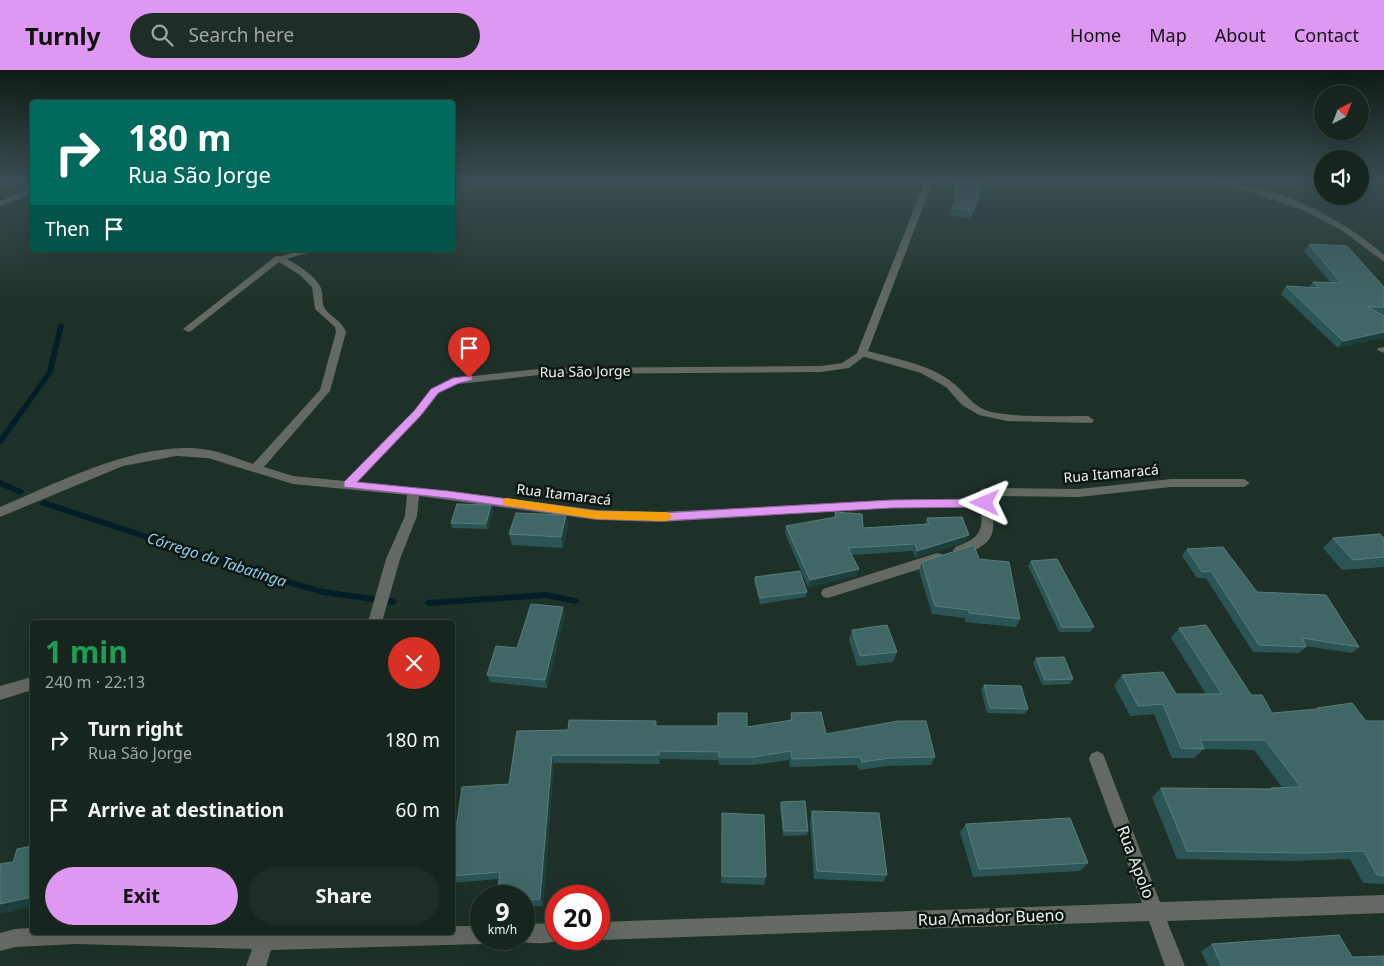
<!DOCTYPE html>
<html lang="en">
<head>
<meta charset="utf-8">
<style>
  :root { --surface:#16251e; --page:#1f2d27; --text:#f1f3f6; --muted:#9ea5a4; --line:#35423c; --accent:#de98f2 }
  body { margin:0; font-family:"Noto Sans",sans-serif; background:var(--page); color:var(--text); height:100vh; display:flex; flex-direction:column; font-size:19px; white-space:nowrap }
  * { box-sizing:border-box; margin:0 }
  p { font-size:16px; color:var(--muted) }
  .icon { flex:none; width:28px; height:28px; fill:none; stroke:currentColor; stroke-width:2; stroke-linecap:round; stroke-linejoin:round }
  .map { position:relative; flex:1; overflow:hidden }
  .panel { position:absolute; left:30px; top:550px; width:425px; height:315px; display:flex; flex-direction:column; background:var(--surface); border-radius:5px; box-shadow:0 5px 20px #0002,0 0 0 1px var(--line) }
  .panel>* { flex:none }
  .top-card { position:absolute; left:30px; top:30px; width:425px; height:152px; border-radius:5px; box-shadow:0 5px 20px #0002,0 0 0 1px var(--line); background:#00695c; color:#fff; overflow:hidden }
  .needle { width:32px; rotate:42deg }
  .fabs { position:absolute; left:1314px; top:15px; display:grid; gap:10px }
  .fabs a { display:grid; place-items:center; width:55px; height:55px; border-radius:50%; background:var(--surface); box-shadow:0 5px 20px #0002,0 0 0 1px var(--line); font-size:25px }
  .speed { position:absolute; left:470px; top:815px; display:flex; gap:10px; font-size:25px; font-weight:700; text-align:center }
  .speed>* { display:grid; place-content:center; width:65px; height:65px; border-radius:50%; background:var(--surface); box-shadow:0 5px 20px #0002,0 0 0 1px var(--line); line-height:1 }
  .speed small { font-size:12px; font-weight:400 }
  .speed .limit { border:8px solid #d22; background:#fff; color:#111 }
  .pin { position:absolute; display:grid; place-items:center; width:42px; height:42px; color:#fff; margin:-51px -21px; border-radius:50% 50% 50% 0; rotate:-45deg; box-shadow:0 0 5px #0007 }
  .pin .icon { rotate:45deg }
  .me { position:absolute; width:55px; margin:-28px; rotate:271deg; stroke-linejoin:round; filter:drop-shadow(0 0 4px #0008) }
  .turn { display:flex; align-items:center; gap:18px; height:105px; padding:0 15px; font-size:22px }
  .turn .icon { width:65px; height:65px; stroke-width:2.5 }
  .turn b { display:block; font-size:35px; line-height:42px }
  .then { display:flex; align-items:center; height:48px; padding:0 15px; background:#0003; gap:10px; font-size:19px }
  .round { display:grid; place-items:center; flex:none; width:52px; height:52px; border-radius:26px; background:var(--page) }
  .headline { display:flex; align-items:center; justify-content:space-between; height:85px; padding:0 15px }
  h1 { font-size:30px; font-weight:700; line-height:38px; color:#1e9e55 }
  .primary-button { display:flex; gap:10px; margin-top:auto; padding:10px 15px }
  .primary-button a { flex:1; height:58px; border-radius:30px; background:var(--accent); color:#111; font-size:20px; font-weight:700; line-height:58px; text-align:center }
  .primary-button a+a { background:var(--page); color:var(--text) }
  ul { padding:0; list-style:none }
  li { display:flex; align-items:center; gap:15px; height:70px; padding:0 15px }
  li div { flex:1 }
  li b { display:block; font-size:19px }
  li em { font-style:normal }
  header { display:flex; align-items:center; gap:30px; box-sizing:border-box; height:70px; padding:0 25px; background:var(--accent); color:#111 }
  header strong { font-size:24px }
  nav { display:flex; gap:28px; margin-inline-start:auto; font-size:18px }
  .search { width:350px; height:45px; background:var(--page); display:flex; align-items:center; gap:12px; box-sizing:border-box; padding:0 18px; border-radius:28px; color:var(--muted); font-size:19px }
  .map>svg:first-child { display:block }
</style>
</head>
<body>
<header>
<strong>Turnly</strong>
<div class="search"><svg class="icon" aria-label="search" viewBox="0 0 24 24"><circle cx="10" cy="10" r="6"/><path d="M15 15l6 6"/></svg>Search here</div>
<nav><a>Home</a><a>Map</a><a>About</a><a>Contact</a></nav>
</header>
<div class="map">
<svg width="1384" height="896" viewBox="0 0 1384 896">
  <rect width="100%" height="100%" fill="#1d3128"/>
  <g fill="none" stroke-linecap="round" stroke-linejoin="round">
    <!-- stream -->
    <g fill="#031e28" fill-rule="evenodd">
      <path d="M61,253L64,255L53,302L2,374H0V367L47,302L58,255Z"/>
      <path d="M0,410L23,420L24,422L20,425L0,416Z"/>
      <path d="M44,430L259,501L323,519L393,529L396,530L397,532L396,534L393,535L323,525L259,507L41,435L40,433Z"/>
      <path d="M546,522L575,528L578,529L579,531L578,533L575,534L546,528L429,536L426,535L425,533L426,531L429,530Z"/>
    </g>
    <!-- lane -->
    <g fill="#646a62" fill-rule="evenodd">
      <path d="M276,186C286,185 316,206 320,216C324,223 321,233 325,239C332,248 342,251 346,262L330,321L264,397L293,406L345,411L414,341L431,319L456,308L547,298L821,296L842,293L862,280L866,281V285L849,298L821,302L547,304L458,314L439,323L422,345L358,412L449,421L597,440L661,442L891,430L977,429L981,419L985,418L1079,419L1171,409H1244L1250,413L1244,417H1171L1079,427L989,426C996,462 999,473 959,486L954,484L953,481C955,476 958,476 963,474C981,467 984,456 980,437L891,438L661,452L597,450L419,426L417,446L400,489L382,552H368L386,489L405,446L407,425L293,414L208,388L176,386L123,396L0,447V437C59,412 144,368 209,380C224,383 239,389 253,394L320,320L336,262L335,257L315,239L312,217L300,205L279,192L191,261L188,262L183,259Z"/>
      <path d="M937,483L942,484L944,488L942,492L828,528L823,527L821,523L823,519Z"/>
      <path d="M32,607V620L0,630V616Z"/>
    </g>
    <!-- street -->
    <g fill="#646a62" fill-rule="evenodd">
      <path d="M925,111H933L868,281C896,289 930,294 953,313C965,322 971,334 985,340C1006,348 1063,346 1088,346L1094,350L1092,353L1007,351L979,345L962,335L946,317L921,303L858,285L857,283Z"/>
      <path d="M1208,111C1268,111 1340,146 1384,185V192L1343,161L1301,139L1256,124Z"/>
      <path d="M32,119V123L0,136V131Z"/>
      <path d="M303,180H318L279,191L275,188Z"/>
      <path d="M1384,277V283L1377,280L1378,278Z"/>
      <path d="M1097,681L1103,684L1105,689L1160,832L1384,825V843L1167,851L1185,896H1165L1149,851L599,870L595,869H599V852L1142,833L1089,689L1091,684Z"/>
      <path d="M556,853V869H562C550,874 529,875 517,870L524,869V854Z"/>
      <path d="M452,856H481V869H489L488,872L481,874L271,880L266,896H246L252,879L76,874L15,877L0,881V863L15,859L32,858V862H452Z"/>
    </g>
  </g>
  <!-- wall -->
  <g fill="#2b5555">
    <path d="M958,111H984L971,149L950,145L956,128H952L954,120Z"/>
    <path d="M1309,174L1384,217V245H1381L1338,278L1281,224L1286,216L1309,217L1313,212H1330L1304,181Z"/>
    <path d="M491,435L493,440L488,459L452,458L451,453Z"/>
    <path d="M835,442L863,458L925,454L927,448L966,472L915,488L913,481L852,485L859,499L857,506L808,517L785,463L786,456L834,448Z"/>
    <path d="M566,445L568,456L563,478L512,475L509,464Z"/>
    <path d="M1333,468H1384V497L1342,500L1323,478Z"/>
    <path d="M1187,479L1257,522L1359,577L1352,583L1305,576L1306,577L1299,583L1253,582L1206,508H1197L1182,486Z"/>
    <path d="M979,489L1020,549L1016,557L965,552V548L932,544L919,501L922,492Z"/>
    <path d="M1031,491L1094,557L1090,562H1059L1028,496Z"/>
    <path d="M755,507L807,522L806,527L760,534L754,512Z"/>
    <path d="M563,537L565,545L547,618L490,612L487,605Z"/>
    <path d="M1179,558L1251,625L1272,643L1315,640L1317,638L1366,651H1384V814L1363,813L1350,789L1293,791L1177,789L1152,727L1161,718L1269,719L1271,718L1282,717L1254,680L1204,679L1194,688H1172L1154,644L1130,646L1114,615L1122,605L1176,624H1206L1171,568Z"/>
    <path d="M852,560L897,582L893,592L857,596L849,570Z"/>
    <path d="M1036,588L1073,609L1070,614L1042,615L1033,593Z"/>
    <path d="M984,615L1028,639L1025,644L987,643L981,620Z"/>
    <path d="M718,643L747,657L790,651L791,643L826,664L935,687L931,695L887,696L859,700L857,695L790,697L789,690L753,695H719L718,690L659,689L660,694L554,693L543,836H524V826L499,809L452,813V752L457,753L509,714L568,660L656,656H717Z"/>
    <path d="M781,732L808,761L807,765L783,766L780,736Z"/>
    <path d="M812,741L887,805L883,812L814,809L810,750Z"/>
    <path d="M722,743L766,807L764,815L721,813Z"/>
    <path d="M966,754L1088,793L1080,801L973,807L960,762Z"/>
    <path d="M1212,874L1352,887L1384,896H1208L1201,881Z"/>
  </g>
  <!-- shaded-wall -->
  <g fill="#1d3f3c">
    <path d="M1384,262V268L1338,278L1343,271Z"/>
    <path d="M491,435L493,440L488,459L486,454Z"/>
    <path d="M566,445L568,456L563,478L561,467Z"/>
    <path d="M969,465L966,472L915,488L917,481Z"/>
    <path d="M859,499L857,506L808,517L810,510Z"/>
    <path d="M563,537L565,545L547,618L545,610Z"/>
    <path d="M552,685L554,693L543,836L540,829Z"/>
    <path d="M32,827V837L0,844V834Z"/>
  </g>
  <!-- building -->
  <g fill="#406766" stroke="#5a7d7b">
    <path d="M958,111H983L973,141L952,138L958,121L954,120Z"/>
    <path d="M1309,174L1347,176L1384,217V237H1368L1384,246V262L1343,271L1286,216L1319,218L1313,212L1341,213Z"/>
    <path d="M457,434L491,435L486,454L451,453Z"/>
    <path d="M835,442L862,444L863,458L929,454L927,448L962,447L969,465L917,481L915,474L848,478L859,499L810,510L786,456L836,447Z"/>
    <path d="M516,443L566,445L561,467L509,464Z"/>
    <path d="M1380,464L1384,468V487L1353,490L1333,468Z"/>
    <path d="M974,475L979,489L1009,492L1020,549L969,543V540L935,536L922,492Z"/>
    <path d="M1223,477L1257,522L1326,525L1359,577L1302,568L1306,577L1259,575L1211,501L1202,502L1187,479Z"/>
    <path d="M1057,489L1094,557H1062L1031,491Z"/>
    <path d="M800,501L807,522L760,528L755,507Z"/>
    <path d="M531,534L563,537L545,610L487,605L496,576L517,578Z"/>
    <path d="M887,555L897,582L860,586L852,560Z"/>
    <path d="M1206,555L1251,625H1262L1272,643L1318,639L1317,638L1352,633L1366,651H1384V806L1377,805L1364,781L1306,783L1187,781L1161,718L1272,719L1271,718L1301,717L1265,670H1200L1204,679L1181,678L1163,634L1138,636L1122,605L1163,602L1176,624H1222L1179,558Z"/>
    <path d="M1064,587L1073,609L1045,610L1036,588Z"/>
    <path d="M984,615L1021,616L1028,639L990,638Z"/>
    <path d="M821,642L826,664L898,651H926L935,687L890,688L862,692L860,687L792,689L791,681L754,687H719V682L659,681V685H552L540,829L524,830V826H497L500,802L452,806V752L457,753L462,717L509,714L517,661L568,660L569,650L656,651V656H718V643H747V657L792,650L791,643Z"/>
    <path d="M805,731L808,761H784L781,732Z"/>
    <path d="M812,741L879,743L887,805L817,801Z"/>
    <path d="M722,743L764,745L766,807L722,806Z"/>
    <path d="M1070,748L1088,793L979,799L966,754Z"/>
    <path d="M32,776V827L0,834V794L13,792L17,779Z"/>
    <path d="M1339,865L1352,887L1384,886V896H1222L1212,874Z"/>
  </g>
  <!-- sky -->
  <linearGradient id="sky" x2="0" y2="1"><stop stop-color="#101b16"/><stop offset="0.47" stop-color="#3a4e53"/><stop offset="1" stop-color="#3a4e53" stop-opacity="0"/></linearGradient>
  <rect width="1384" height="237" fill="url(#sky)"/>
  <!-- route -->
  <path fill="#de98f2" stroke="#90639d" d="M469,306H472V310L459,313L438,323L421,345L357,412L448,421L597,441L661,443L891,430L985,429L991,433L985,437L891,438L661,451L597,449L448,428L344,417V412L414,341L431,319L453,308Z"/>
  <!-- slow -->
  <path fill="#f59e0b" d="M507,428L597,441L667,442L673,447L667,451L597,449L503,435V429Z"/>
  <g text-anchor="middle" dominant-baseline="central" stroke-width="5" stroke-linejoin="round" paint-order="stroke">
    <!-- street labels -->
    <g font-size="14" fill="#eaf7f1" stroke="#0e1612">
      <text transform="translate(585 301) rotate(-1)">Rua São Jorge</text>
      <text transform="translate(1111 403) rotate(-5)">Rua Itamaracá</text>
      <text transform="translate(564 424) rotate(7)">Rua Itamaracá</text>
    </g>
    <!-- water labels -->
    <g font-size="15" font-style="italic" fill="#8ccfeb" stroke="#0e1612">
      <text transform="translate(217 489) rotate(18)">Córrego da Tabatinga</text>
    </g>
    <!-- near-street labels -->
    <g font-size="16" fill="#eaf7f1" stroke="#0e1612">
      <text transform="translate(1136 792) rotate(69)">Rua Apolo</text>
      <text transform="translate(991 847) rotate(-2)">Rua Amador Bueno</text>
    </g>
  </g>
</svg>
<div class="fabs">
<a><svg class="needle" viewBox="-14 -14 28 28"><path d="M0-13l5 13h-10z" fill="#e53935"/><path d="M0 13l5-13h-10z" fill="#9ea5a4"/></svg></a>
<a><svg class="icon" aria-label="sound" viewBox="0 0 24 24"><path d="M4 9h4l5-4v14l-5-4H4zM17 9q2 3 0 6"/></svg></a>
</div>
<div class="speed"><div>9<small>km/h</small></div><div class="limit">20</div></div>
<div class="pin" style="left:469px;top:308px;background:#d93025"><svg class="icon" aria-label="arrive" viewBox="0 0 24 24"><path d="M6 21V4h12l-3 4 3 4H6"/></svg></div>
<svg class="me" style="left:985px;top:433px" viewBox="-20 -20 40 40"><path d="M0-17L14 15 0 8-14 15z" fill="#de98f2" stroke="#fff" stroke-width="4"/></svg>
<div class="top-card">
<div class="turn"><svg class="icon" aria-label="right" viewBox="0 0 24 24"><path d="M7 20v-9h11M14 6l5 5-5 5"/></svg><div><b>180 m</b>Rua São Jorge</div></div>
<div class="then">Then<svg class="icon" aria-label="arrive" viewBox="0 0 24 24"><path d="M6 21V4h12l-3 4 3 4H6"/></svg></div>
</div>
<section class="panel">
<div class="headline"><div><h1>1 min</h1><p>240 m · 22:13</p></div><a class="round" style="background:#d93025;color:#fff"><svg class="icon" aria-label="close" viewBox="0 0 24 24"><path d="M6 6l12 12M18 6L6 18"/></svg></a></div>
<ul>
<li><svg class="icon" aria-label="right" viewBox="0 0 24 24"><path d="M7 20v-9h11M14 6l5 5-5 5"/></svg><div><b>Turn right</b><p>Rua São Jorge</p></div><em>180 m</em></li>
<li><svg class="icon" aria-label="arrive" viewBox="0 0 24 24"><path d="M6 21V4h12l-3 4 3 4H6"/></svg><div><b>Arrive at destination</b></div><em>60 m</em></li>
</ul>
<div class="primary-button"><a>Exit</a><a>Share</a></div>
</section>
</div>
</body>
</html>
